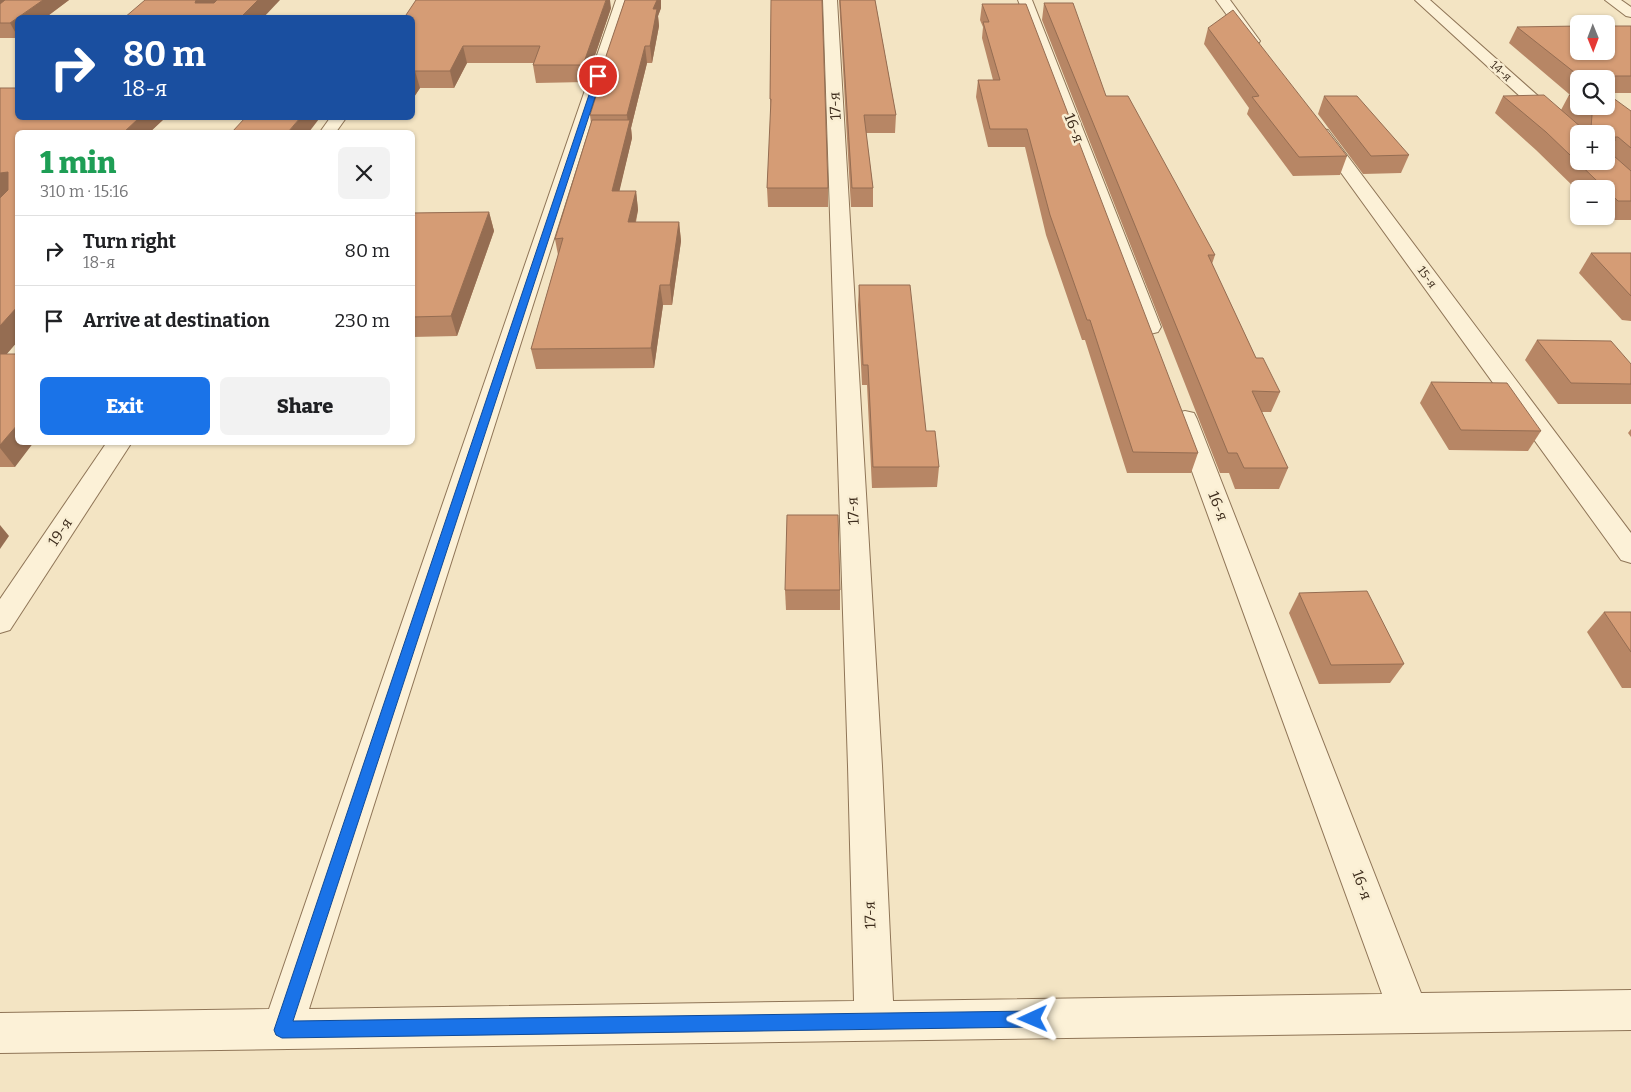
<!DOCTYPE html>
<html lang="en">
<head>
<meta charset="utf-8">
<style>
  :root { --surface:#fff; --page:#f2f2f2; --text:#202124; --muted:#757577; --line:#e0e0e0; --accent:#1a73e8 }
  body { margin:0; font-family:Bitter,serif; background:var(--page); color:var(--text); height:100vh; display:flex; flex-direction:column; font-size:19px; white-space:nowrap }
  * { box-sizing:border-box; margin:0 }
  p { font-size:16px; color:var(--muted) }
  .icon { flex:none; width:28px; height:28px; fill:none; stroke:currentColor; stroke-width:2; stroke-linecap:round; stroke-linejoin:round }
  .map { position:relative; flex:1; overflow:hidden }
  .sheet { position:absolute; left:15px; top:130px; width:400px; height:315px; display:flex; flex-direction:column; background:var(--surface); border-radius:8px; box-shadow:0 1px 4px #0004 }
  .sheet>* { flex:none }
  .guide { position:absolute; left:15px; top:15px; width:400px; height:105px; border-radius:8px; box-shadow:0 1px 4px #0004; background:#1a4fa0; color:#fff; overflow:hidden }
  .needle { width:32px; rotate:179deg }
  .controls { position:absolute; left:1570px; top:15px; display:grid; gap:10px }
  .controls a { display:grid; place-items:center; width:45px; height:45px; border-radius:8px; background:var(--surface); box-shadow:0 1px 4px #0004; font-size:25px }
  .pin { position:absolute; display:grid; place-items:center; width:42px; height:42px; color:#fff; margin:-21px; border:2px solid #fff; border-radius:50%; box-shadow:0 1px 5px #0007 }
  .me { position:absolute; width:55px; margin:-28px; rotate:269deg; stroke-linejoin:round; filter:drop-shadow(0 0 4px #0008) }
  .turn { display:flex; align-items:center; gap:18px; height:105px; padding:0 25px; font-size:22px }
  .turn .icon { width:65px; height:65px; stroke-width:2.5 }
  .turn b { display:block; font-size:35px; line-height:42px }
  .round { display:grid; place-items:center; flex:none; width:52px; height:52px; border-radius:8px; background:var(--page) }
  .summary { display:flex; align-items:center; justify-content:space-between; height:85px; padding:0 25px }
  h1 { font-size:30px; font-weight:800; line-height:38px; color:#1e9e55 }
  .primary-button { display:flex; gap:10px; margin-top:auto; padding:10px 25px }
  .primary-button a { flex:1; height:58px; border-radius:8px; background:var(--accent); color:#fff; font-size:20px; font-weight:800; line-height:58px; text-align:center }
  .primary-button a+a { background:var(--page); color:var(--text) }
  ul { padding:0; list-style:none }
  li { display:flex; align-items:center; gap:15px; height:70px; padding:0 25px; border-top:1px solid var(--line) }
  li div { flex:1 }
  li b { display:block; font-size:19px }
  li em { font-style:normal }
  .map>svg:first-child { display:block }
</style>
</head>
<body>
<div class="map">
<svg width="1631" height="1092" viewBox="0 0 1631 1092">
  <rect width="100%" height="100%" fill="#f3e4c3"/>
  <g fill="none" stroke-linecap="round" stroke-linejoin="round">
    <defs>
      <g id="minor">
        <path d="M616,0H630L309,1009L854,1001L848,766L823,0H837L882,766L893,1001L1382,994L1173,419L1176,413L1185,411L1194,413L1197,419L1421,993L1631,990V1030L0,1053V1013L269,1009Z"/>
        <path d="M1018,0H1032L1161,327L1158,332L1150,334L1142,332L1139,327Z"/>
        <path d="M1216,0H1230L1260,41L1258,44H1248Z"/>
        <path d="M1415,0H1430L1581,134H1579V146L1573,145Z"/>
        <path d="M1605,0H1621L1631,7V17L1626,16Z"/>
        <path d="M330,118H346L336,132H320Z"/>
        <path d="M1322,129L1328,130L1631,533V563L1621,560L1316,138L1313,134L1316,130Z"/>
        <path d="M107,442H132L10,630L0,633V599Z"/>
      </g>
    </defs>
    <!-- minor casing -->
    <use href="#minor" stroke="#8f7557" stroke-width="2"/>
    <!-- minor -->
    <use href="#minor" fill="#fcf1d7" fill-rule="evenodd"/>
  </g>
  <!-- wall -->
  <g fill="#b78665" fill-rule="evenodd">
    <path d="M0,0H69L45,18H18V38H0Z"/>
    <path d="M625,0H661V8L658,16L659,26L652,63H647L631,128L632,138L619,191H636L638,210L636,222H679L681,241L672,305H663L654,368L536,369L531,349L558,255L555,239L591,124L590,115L604,69L603,65Z"/>
    <path d="M771,0L828,188V207H768L767,188L771,117L770,99Z"/>
    <path d="M839,0H875L896,115L895,133H866L873,188V207H851Z"/>
    <path d="M1044,3L1106,96L1215,255L1212,264L1256,358L1280,392L1271,412H1261L1288,468L1279,489H1235L1229,473H1220L1042,20Z"/>
    <path d="M982,4L1198,453L1191,473H1127L1085,340H1082L1046,235L1025,147H988L976,97L978,80H993L982,38L983,27L980,20Z"/>
    <path d="M611,8L586,82L536,83L533,65L534,63H467L454,88H420L412,100V18Z"/>
    <path d="M1631,26V93H1606V79H1579V93L1569,94L1509,43L1517,27Z"/>
    <path d="M1208,28L1347,156L1340,175L1293,176L1247,114L1249,108L1204,44Z"/>
    <path d="M0,88L18,118H165L150,132H18V341L6,354L15,467H0Z"/>
    <path d="M1569,95H1579V106H1606L1631,111V220H1607L1603,216H1606V189H1579V192L1536,150L1495,113L1503,96L1561,110ZM1606,134V161H1579Z"/>
    <path d="M1324,96L1409,155L1401,173L1363,174L1318,114Z"/>
    <path d="M245,118H329L327,119Z"/>
    <path d="M347,118H402L400,120L347,119Z"/>
    <path d="M489,212L494,231L457,336L412,337V213Z"/>
    <path d="M1591,253H1631V321L1622,320L1579,273Z"/>
    <path d="M859,285L926,431L939,467L937,487L872,488L867,385H862L858,305Z"/>
    <path d="M1537,340L1631,364V404H1558L1525,360Z"/>
    <path d="M1431,382L1541,431L1528,451L1449,450L1420,403Z"/>
    <path d="M1631,429V437L1628,433Z"/>
    <path d="M785,590H840V610H786Z"/>
    <path d="M1299,593L1404,664L1390,683L1319,684L1289,613Z"/>
    <path d="M1604,612H1631V688H1622L1587,632Z"/>
  </g>
  <!-- shaded-wall -->
  <g fill="#956d52">
    <path d="M0,0H8L0,6Z"/>
    <path d="M43,0H69L45,18H18Z"/>
    <path d="M196,0H218L202,17L195,3Z"/>
    <path d="M258,0H280L263,18H240Z"/>
    <path d="M606,0H610L611,8L586,82L583,65Z"/>
    <path d="M657,0H661V8L658,16L659,26L652,63L650,46L653,9Z"/>
    <path d="M18,18V37L10,23Z"/>
    <path d="M463,46L467,63L454,88L450,71Z"/>
    <path d="M645,46L647,63L631,128L632,138L615,210L612,191L628,125L627,115Z"/>
    <path d="M415,71L420,88L412,100V74Z"/>
    <path d="M139,118H165L150,132H124Z"/>
    <path d="M300,118H319V119L309,132H288Z"/>
    <path d="M8,172L18,188L0,203V173Z"/>
    <path d="M636,191L638,210L631,241L628,222Z"/>
    <path d="M489,212L494,231L457,336L451,316Z"/>
    <path d="M679,222L681,241L672,305L670,285Z"/>
    <path d="M660,285L663,305L654,368L651,348Z"/>
    <path d="M18,306V341L0,362V326Z"/>
    <path d="M18,424V442H34L15,467L0,448V445Z"/>
    <path d="M0,525L9,536L0,549Z"/>
  </g>
  <!-- building -->
  <g fill="#d59c75" stroke="#956d52">
    <path d="M5,0H43L10,23H0V4Z"/>
    <path d="M145,0H196L195,3H214L217,0H258L240,18H124Z"/>
    <path d="M416,0H606L583,65H533L540,46H463L450,71H415L412,74V18H404Z"/>
    <path d="M625,0H657L653,9H657L650,46H645L627,115H590L606,65H603Z"/>
    <path d="M771,0H822L828,188H767L771,99H770Z"/>
    <path d="M840,0H875L896,115H864L873,188H852Z"/>
    <path d="M1044,3H1073L1106,96H1128L1215,255H1208L1256,358H1263L1280,392L1252,391L1288,468H1244L1237,453H1228Z"/>
    <path d="M982,4H1026L1198,453L1133,452L1090,320H1087L1050,215L1027,129H990L978,80H1000L983,22H989Z"/>
    <path d="M1233,10L1347,156L1299,157L1252,97L1259,96L1208,28Z"/>
    <path d="M1579,26V51H1606V26H1631V76H1579L1517,27Z"/>
    <path d="M0,88H18V118H139L124,132H18V306L0,326V198L8,190V172L0,173Z"/>
    <path d="M1544,95L1582,128L1589,130L1591,128L1592,115L1582,106H1606V95H1609L1631,111V148L1618,137H1615V141H1606V134H1579V161H1606V149L1631,171V201H1618L1546,132L1503,96Z"/>
    <path d="M1569,95H1579V103Z"/>
    <path d="M1324,96H1357L1409,155L1371,156Z"/>
    <path d="M245,118H300L288,132H232Z"/>
    <path d="M592,120H630L612,191H636L628,222H679L670,285H660L651,348L531,349L563,238L555,239Z"/>
    <path d="M489,212L451,316L412,317V213Z"/>
    <path d="M1591,253H1631V296Z"/>
    <path d="M859,285H910L926,431H935L939,467H873L868,365H863Z"/>
    <path d="M1537,340L1611,341L1631,364V384L1571,383Z"/>
    <path d="M0,354H18V424L0,445Z"/>
    <path d="M1431,382L1507,383L1541,431L1461,430Z"/>
    <path d="M787,515H838L840,590H785Z"/>
    <path d="M1367,591L1404,664L1331,665L1299,593Z"/>
    <path d="M1604,612H1631V652Z"/>
  </g>
  <!-- route -->
  <path fill="#1a73e8" stroke="#114b97" d="M596,74L602,76L293,1021L1033,1011L1038,1013L1041,1019L1038,1025L1033,1027L282,1038L276,1035L274,1030Z"/>
  <g text-anchor="middle" dominant-baseline="central" stroke-width="5" stroke-linejoin="round" paint-order="stroke">
    <!-- far-street labels -->
    <g font-size="12" fill="#3e2d1d" stroke="#f9eed3">
      <text transform="translate(1501 71) rotate(42)">14-я</text>
      <text transform="translate(1427 277) rotate(54)">15-я</text>
    </g>
    <!-- street labels -->
    <g font-size="15" fill="#3e2d1d" stroke="#f9eed3">
      <text transform="translate(835 106) rotate(-93)">17-я</text>
      <text transform="translate(1074 128) rotate(69)">16-я</text>
      <text transform="translate(1218 506) rotate(69)">16-я</text>
      <text transform="translate(853 511) rotate(-93)">17-я</text>
      <text transform="translate(60 532) rotate(-56)">19-я</text>
      <text transform="translate(1362 885) rotate(70)">16-я</text>
      <text transform="translate(870 915) rotate(-92)">17-я</text>
    </g>
  </g>
</svg>
<div class="controls">
<a><svg class="needle" viewBox="-14 -14 28 28"><path d="M0-13l5 13h-10z" fill="#e53935"/><path d="M0 13l5-13h-10z" fill="#757577"/></svg></a>
<a><svg class="icon" aria-label="search" viewBox="0 0 24 24"><circle cx="10" cy="10" r="6"/><path d="M15 15l6 6"/></svg></a>
<a>+</a>
<a>−</a>
</div>
<div class="pin" style="left:598px;top:76px;background:#d93025"><svg class="icon" aria-label="arrive" viewBox="0 0 24 24"><path d="M6 21V4h12l-3 4 3 4H6"/></svg></div>
<svg class="me" style="left:1033px;top:1019px" viewBox="-20 -20 40 40"><path d="M0-17L14 15 0 8-14 15z" fill="#1a73e8" stroke="#fff" stroke-width="4"/></svg>
<div class="guide">
<div class="turn"><svg class="icon" aria-label="right" viewBox="0 0 24 24"><path d="M7 20v-9h11M14 6l5 5-5 5"/></svg><div><b>80 m</b>18-я</div></div>
</div>
<section class="sheet">
<div class="summary"><div><h1>1 min</h1><p>310 m · 15:16</p></div><a class="round"><svg class="icon" aria-label="close" viewBox="0 0 24 24"><path d="M6 6l12 12M18 6L6 18"/></svg></a></div>
<ul>
<li><svg class="icon" aria-label="right" viewBox="0 0 24 24"><path d="M7 20v-9h11M14 6l5 5-5 5"/></svg><div><b>Turn right</b><p>18-я</p></div><em>80 m</em></li>
<li><svg class="icon" aria-label="arrive" viewBox="0 0 24 24"><path d="M6 21V4h12l-3 4 3 4H6"/></svg><div><b>Arrive at destination</b></div><em>230 m</em></li>
</ul>
<div class="primary-button"><a>Exit</a><a>Share</a></div>
</section>
</div>
</body>
</html>
